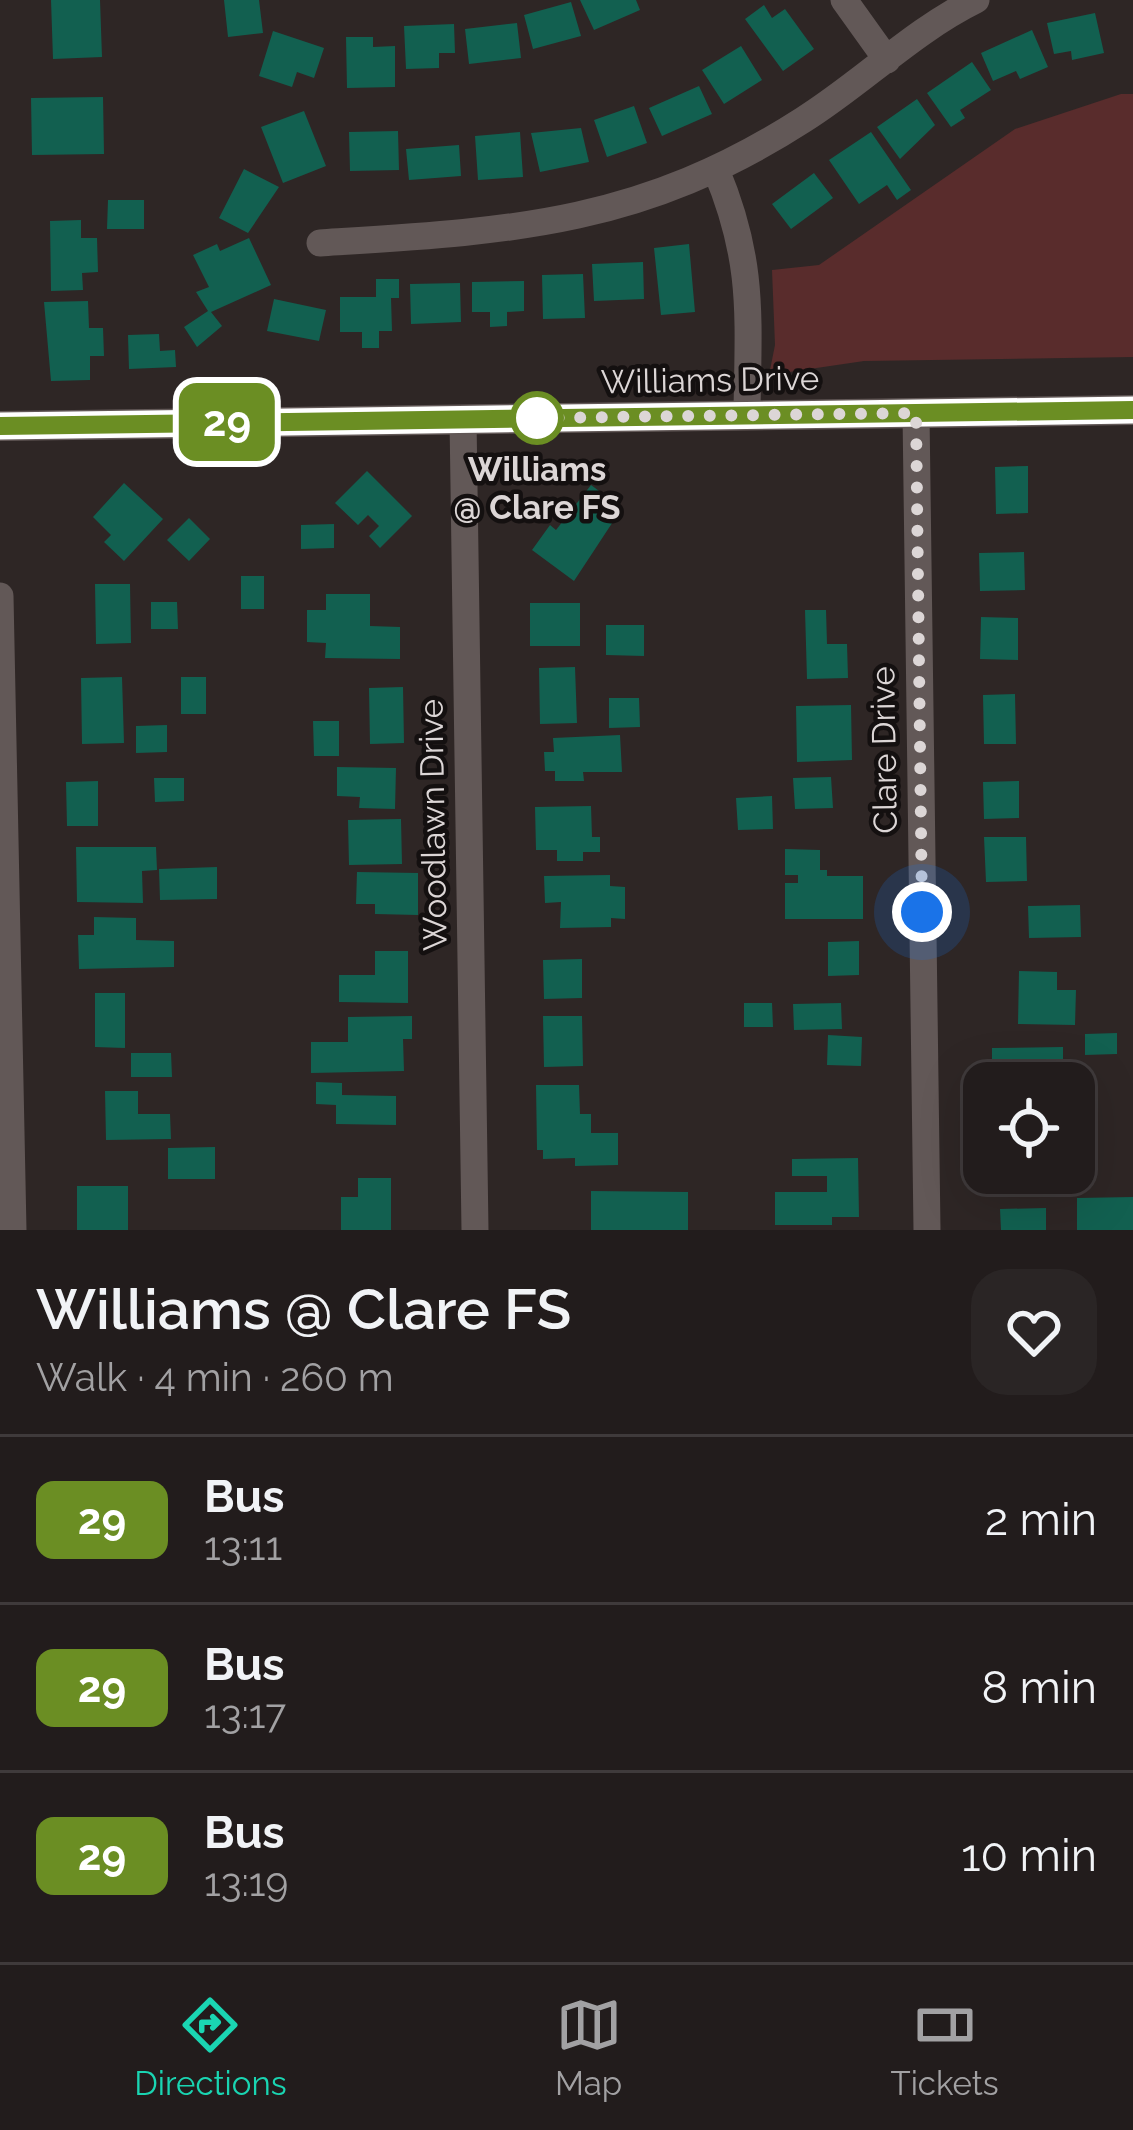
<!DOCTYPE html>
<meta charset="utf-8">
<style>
:root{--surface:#221c1c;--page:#2a2525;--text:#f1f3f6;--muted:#a2a1a3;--line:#3f3a3b;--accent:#1ad5b2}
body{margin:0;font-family:Raleway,sans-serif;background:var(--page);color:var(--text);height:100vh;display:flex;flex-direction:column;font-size:45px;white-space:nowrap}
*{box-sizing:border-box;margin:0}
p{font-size:39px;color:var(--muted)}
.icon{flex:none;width:66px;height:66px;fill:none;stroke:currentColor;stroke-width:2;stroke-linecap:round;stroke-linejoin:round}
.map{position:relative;height:1230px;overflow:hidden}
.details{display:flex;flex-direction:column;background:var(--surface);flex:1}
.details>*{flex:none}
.badge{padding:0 24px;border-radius:18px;font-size:42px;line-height:78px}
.controls{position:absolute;left:963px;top:1062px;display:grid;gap:24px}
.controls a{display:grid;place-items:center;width:132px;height:132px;border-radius:24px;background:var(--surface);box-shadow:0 12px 48px #0002,0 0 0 3px var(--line);font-size:60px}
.you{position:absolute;width:60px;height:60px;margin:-30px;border:9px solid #fff;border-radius:50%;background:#1a73e8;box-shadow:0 0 0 18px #1a73e833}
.map>.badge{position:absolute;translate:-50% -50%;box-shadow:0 0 0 6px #fff}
.round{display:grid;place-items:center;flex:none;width:126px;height:126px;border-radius:36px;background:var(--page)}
.overview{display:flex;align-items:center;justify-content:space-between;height:204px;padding:0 36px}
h1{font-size:57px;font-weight:600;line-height:90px}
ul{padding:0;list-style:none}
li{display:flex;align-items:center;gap:36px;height:168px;padding:0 36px;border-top:3px solid var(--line)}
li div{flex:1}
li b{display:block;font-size:45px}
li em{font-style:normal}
li .badge{min-width:132px;font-weight:700;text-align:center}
.tabs{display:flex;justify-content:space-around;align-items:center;height:168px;border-top:3px solid var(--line);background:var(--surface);font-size:33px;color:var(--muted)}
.tabs a{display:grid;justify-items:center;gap:6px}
.tabs .on{color:var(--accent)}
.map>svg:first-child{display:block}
.green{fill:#592c2c}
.building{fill:#126050}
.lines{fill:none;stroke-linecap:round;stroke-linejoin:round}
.minor{stroke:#625857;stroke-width:27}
.tertiary{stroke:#625857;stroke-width:30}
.line-casing{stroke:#fff;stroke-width:27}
.line{stroke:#6b8e23;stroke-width:18}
.walk{stroke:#dcd6d6;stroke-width:12;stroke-dasharray:0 21.6}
.stop-dot{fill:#fff;stroke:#6b8e23;stroke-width:6}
.labels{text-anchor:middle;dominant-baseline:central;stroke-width:9;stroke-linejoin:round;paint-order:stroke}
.street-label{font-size:33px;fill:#dcd6d6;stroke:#141010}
.stop-label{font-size:33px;font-weight:bold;fill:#dcd6d6;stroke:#141010}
</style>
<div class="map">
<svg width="1133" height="1230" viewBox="0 0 1133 1230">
<rect width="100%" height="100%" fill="#2e2625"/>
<path class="green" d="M1121,94h12v263l-269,4 -95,14 6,-30 -3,-75 47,-5 196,-136z"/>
<path class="building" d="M51,0h49l2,57 -49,2z
M224,0h35l4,33 -35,4z
M580,0h56l4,10 -46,20z
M571,2l10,34 -48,13 -9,-34z
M764,5l8,13 13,-9 29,40 -31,22 -38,-52z
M1095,13l9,40 -32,7 -1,-9 -17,3 -7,-31z
M517,23l4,35 -52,6 -4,-35z
M454,24l1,29h-16v15l-33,1 -2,-43z
M1032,30l16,37 -28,12 -4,-8 -23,10 -12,-28z
M273,31l51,17 -10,30 -17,-6 -5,15 -33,-11z
M346,37h27v10l22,-1v41l-48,1z
M741,46l21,34 -38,24 -22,-34z
M972,62l19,28 -31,20 5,8 -14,9 -24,-34z
M699,86l13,28 -50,22 -13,-28z
M103,97l1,57 -72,1 -1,-57z
M917,99l18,26 -35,34 -23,-32z
M634,106l13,37 -40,14 -13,-37z
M304,111l22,55 -43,17 -22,-56z
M581,128l8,34 -49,10 -9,-39z
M398,131l1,39 -49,1 -1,-39z
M520,132l3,45 -45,3 -3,-44z
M871,132l40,58 -14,10 -10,-15 -28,19 -30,-44z
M459,145l2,31 -52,4 -3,-31z
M244,169l35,18 -31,46 -29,-15z
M814,173l19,25 -42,31 -19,-25z
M108,200h36v29h-37z
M81,220v18h16l1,34 -16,1 1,17 -32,1 -1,-70z
M249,238l22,47 -60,27 11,14 -25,21 -13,-20 24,-16 -12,-19 13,-5 -16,-32 24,-11 3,7z
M689,244l6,68 -34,3 -7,-67z
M643,262l1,37 -50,2 -2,-37z
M583,274l2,44 -42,1 -1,-44z
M376,279h23v19h-8l1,33h-13v17h-17v-16h-22v-35h36z
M524,281v30l-17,1v14l-17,1v-15h-18v-30z
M460,283l1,39 -50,2 -1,-40z
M274,299l52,11 -7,31 -52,-10z
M88,301l1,27h14l1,28h-14v24l-39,1 -7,-79z
M159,334l1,17 15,-1 1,17 -47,2 -1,-34z
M1028,466v47l-32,1 -1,-47z
M367,471l45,45 -32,32 -11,-12 10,-10 -11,-11 -10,10 -23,-22z
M124,483l39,36 -39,42 -20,-19 7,-7 -18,-18z
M591,485l31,23 -48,73 -42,-31 18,-25 6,5z
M189,518l21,21 -21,22 -22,-21z
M334,524v24l-33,1v-24z
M1024,552l1,38 -45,1 -1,-38z
M241,576h23v33h-23z
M95,584h35l1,59 -35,1z
M326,594h44v32l30,1v32l-75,-1 1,-15 -19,-1v-32h19z
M151,602h26l1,27h-27z
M530,603h50v43h-50z
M805,610h21l1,34h20l1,34 -41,1z
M981,617l37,1v42l-38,-1z
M606,625h38v31l-38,-1z
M575,667l2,56 -37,1 -1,-56z
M122,677l2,66 -42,1 -1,-66z
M181,677h25v37h-25z
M403,687l1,56 -34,1 -1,-56z
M1015,694l1,50h-32l-1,-49z
M609,698h30l1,29 -31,1z
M851,705l1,55 -55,2 -1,-56z
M313,721h26v35h-25z
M167,725v27l-31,1v-27z
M620,735l2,37h-39l1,9h-29v-10h-10l-1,-19h10l-1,-14z
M337,767l59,1 -1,41 -36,-1 1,-11 -23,-1z
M831,777l2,31 -38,1 -2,-31z
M154,778h30v23l-29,1z
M98,781v45h-31l-1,-44z
M1019,781v37l-35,1 -1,-37z
M772,796l1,33 -35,1 -2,-32z
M591,806l1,31h8v15h-17v9h-26v-11h-21l-1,-43z
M401,819l1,45 -53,1 -1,-45z
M984,837h42l1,44 -41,1z
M76,847h80l1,23 -15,1 1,32 -66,-1z
M785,849l35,1v20h7v6h36v43h-78v-36h13v-8h-13z
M217,867v32l-57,1 -1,-31z
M357,872l61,1v42l-43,-1v-10h-19z
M610,875v11l15,1v32l-14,-1v9l-51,1 1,-26 -16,1 -1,-27z
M1080,905l1,32 -52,1 -1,-32z
M94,917l42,1v22l38,1v26l-95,2 -1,-34h16z
M859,941v34l-31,1v-34z
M375,951h33v52l-69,-1v-27h36z
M582,959v39l-38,1 -1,-39z
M1019,971l38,1v18h19l-1,35 -57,-1z
M95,993h30v55l-30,-1z
M744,1003h28l1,24h-29z
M841,1003l1,26 -48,1 -1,-26z
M412,1016v23h-9l1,32 -93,2v-31h37v-25z
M543,1016h39l1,50 -39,1z
M1117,1033v21l-32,1v-21z
M828,1035l34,2 -1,29 -34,-1z
M1063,1047v27l-49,1v8h-22v-35z
M131,1053h40l1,24h-41z
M316,1082l26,1v12l54,1v29l-60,-1v-19l-20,-1z
M536,1085h43l1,29h11v19h27v32l-43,1v-8l-32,1v-9h-6z
M105,1091h33v23h32l1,25 -65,1z
M215,1147v32h-47v-31z
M858,1158l1,59h-27v8h-57v-33h52v-16h-35v-17z
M358,1178h33v52h-50v-33h17z
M77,1186h51v44h-51z
M591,1191l97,1v38h-97z
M1133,1197v33h-56v-32z
M1046,1208v22h-45l-1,-21z"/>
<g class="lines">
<path class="minor" d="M844,0l43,60
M716,170c39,93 32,148 31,245
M320,243c188,-12 318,-17 483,-123 59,-37 110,-89 173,-120
M916,413l11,817
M463,419l12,811
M0,596l13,634"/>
<path class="tertiary" d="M0,426l1133,-16"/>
</g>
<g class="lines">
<g class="line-casing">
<path id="line" d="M0,426l1133,-16"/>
</g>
<use href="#line" class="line"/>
<path class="walk" d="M537,418l379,-5 6,499"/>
</g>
<circle class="stop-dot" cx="537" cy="418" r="24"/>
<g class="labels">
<g class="street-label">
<text transform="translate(710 380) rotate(-1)">Williams Drive</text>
<text transform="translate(884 750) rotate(-91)">Clare Drive</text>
<text transform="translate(433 825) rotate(-91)">Woodlawn Drive</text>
</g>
<g class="stop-label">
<text x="537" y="469">Williams<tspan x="537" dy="38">@ Clare FS</tspan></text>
</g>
</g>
</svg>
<div class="controls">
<a><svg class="icon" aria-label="locate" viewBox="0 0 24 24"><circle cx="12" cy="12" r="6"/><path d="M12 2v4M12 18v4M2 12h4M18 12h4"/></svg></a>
</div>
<div class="you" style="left:922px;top:912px"></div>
<b class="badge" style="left:227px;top:422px;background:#6b8e23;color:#fff">29</b>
</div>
<section class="details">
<div class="overview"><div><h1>Williams @ Clare FS</h1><p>Walk · 4 min · 260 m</p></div><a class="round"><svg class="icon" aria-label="heart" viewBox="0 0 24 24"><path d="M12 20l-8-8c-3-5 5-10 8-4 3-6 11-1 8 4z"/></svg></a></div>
<ul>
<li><span class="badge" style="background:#6b8e23;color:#fff">29</span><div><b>Bus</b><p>13:11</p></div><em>2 min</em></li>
<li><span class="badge" style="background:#6b8e23;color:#fff">29</span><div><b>Bus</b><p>13:17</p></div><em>8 min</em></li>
<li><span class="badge" style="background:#6b8e23;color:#fff">29</span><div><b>Bus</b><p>13:19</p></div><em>10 min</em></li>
</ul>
</section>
<nav class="tabs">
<a class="on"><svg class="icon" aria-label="directions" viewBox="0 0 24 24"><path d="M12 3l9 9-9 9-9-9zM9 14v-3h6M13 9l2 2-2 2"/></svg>Directions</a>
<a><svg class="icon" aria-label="map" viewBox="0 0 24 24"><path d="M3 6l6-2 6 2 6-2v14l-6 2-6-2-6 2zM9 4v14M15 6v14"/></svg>Map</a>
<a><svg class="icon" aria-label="tickets" viewBox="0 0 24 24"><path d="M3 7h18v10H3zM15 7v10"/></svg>Tickets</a>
</nav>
